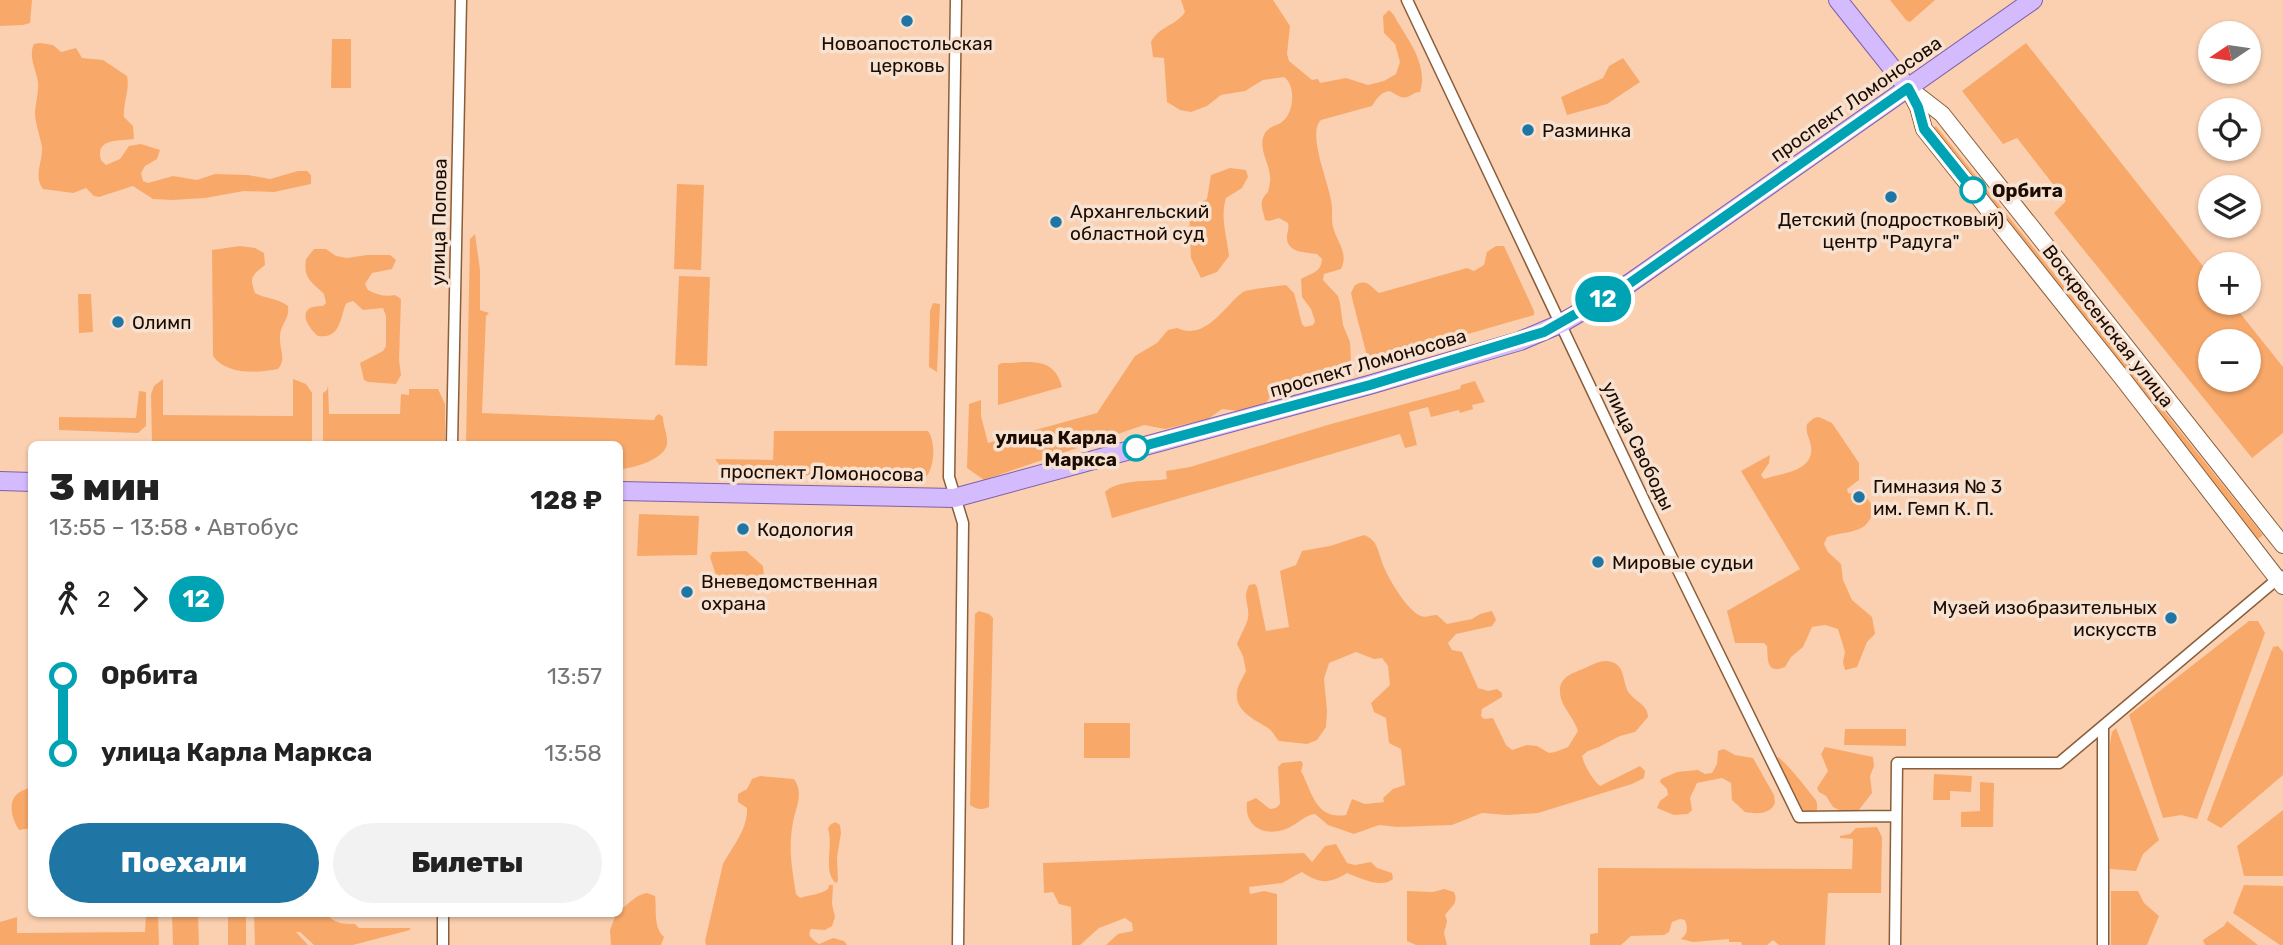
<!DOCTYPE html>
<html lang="ru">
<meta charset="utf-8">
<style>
:root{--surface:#fff;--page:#f2f2f2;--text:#222;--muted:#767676;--accent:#1f76a5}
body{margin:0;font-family:Rubik,sans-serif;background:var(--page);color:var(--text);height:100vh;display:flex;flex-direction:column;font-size:26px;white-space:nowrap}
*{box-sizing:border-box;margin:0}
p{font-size:23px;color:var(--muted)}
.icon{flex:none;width:38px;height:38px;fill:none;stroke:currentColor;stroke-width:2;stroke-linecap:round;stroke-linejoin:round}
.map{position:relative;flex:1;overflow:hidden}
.sheet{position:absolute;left:28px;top:441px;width:595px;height:476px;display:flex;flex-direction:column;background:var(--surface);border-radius:10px;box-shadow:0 2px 5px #0004}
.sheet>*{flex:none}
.badge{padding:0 14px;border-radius:23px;font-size:24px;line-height:46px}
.needle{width:46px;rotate:257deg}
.controls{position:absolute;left:2198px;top:21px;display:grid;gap:14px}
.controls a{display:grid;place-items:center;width:63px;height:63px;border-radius:50%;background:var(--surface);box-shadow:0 2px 5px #0004;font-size:35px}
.map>.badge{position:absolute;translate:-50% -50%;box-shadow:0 0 0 4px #fff}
.legs{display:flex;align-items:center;gap:10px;height:77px;padding:0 21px;font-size:23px}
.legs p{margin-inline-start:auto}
.overview{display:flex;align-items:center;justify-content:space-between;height:119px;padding:0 21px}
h1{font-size:38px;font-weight:800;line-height:52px}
.action{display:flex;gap:14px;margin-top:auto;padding:14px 21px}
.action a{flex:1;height:80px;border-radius:42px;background:var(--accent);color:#fff;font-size:28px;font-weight:800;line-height:80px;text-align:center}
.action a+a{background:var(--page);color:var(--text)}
ul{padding:0 21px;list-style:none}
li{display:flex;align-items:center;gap:24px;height:77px;font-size:26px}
li i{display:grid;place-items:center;width:10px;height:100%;margin:0 9px;background:currentColor}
li i::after{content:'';width:18px;height:18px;margin:-9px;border:5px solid;border-radius:50%;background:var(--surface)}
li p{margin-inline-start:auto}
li:first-child i{background:linear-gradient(#0000 50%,currentColor 0)}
li:last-child i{background:linear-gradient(currentColor 50%,#0000 0)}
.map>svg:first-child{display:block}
.green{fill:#f8a96a;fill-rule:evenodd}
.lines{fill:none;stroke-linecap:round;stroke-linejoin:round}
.minor-casing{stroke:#8b5e3a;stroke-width:13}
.secondary-casing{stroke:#8b5e3a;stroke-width:18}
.primary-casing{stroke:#7f60a5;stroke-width:20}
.minor{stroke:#fff;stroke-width:10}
.secondary{stroke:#fff;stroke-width:16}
.primary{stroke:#d3bbfe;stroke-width:18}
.line-1-casing{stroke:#fff;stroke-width:16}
.line-1{stroke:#00a3b4;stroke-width:10}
.poi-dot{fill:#1f76a5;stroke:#f7e2d2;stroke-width:2.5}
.stop-1-dot{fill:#fff;stroke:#00a3b4;stroke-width:3.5}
.labels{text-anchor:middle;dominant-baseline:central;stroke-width:7;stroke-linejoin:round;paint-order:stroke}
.poi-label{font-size:19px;fill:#1c0b01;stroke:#f7e2d2;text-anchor:start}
.street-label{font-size:19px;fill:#1c0b01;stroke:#f7e2d2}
.stop-label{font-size:19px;font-weight:bold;fill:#1c0b01;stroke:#f7e2d2;text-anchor:start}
</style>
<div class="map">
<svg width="2283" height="945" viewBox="0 0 2283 945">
<rect width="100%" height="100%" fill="#fad0b1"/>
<path class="green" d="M0,0h32l-2,23 -7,2 -23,1z
M1181,0h92l17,26 -3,28 2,7 23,19 6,-1 2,4 26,-5 22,7 16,-4 12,-7 4,-12 -5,-18 -11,-11 -1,-17 6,-6c6,5 6,8 10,14 12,20 29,43 21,68 -6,0 -7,3 -13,5 -7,2 -12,-4 -18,-6 -9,2 -12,7 -17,15l-51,14c-14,13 7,61 10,80 2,9 0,18 2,27 4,16 16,25 8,42l-17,5 -1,6 15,16 2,7 3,22 7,17 1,18c-16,20 -49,11 -66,33l-13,1 -8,12 -25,5 -17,-2 -14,10 -43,10 -21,-4 -160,55 -17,-12 2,-64 12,-4v16l7,27 109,-30 38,-57 22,-13 11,-13 9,-2c29,13 46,-21 66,-36 4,-3 37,-6 43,-7l8,8 8,31 3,3 8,-2 2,-4 -4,-12 -9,-12 -1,-18c10,-6 20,-6 21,-20l-5,-5c-12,-2 -32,-1 -30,-19 1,-4 2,-8 1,-12l-9,-5 -10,3 -4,-1c-3,-14 -7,-18 3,-28 1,-5 3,-11 2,-16 -1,-14 -13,-29 -5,-43 4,-7 13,-7 18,-12 11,-9 13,-36 1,-44l-21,3 -18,11 -24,4 -14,11 -16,6 -11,-2 -13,-8 -3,-44 -11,-1 -2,-15c8,-16 25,-16 34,-30z
M1890,0h45l-25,22 -4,-2z
M332,39h19v49h-20z
M40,43l13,2 8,7 15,-4 6,10 21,2 24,16c3,14 -4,26 -3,41l9,9 1,13c-12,2 -35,-1 -34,16 1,7 1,5 6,10l14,-6 9,-13 12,-2 19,6 -3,9 -12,7 -4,7 2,8 5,2 25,-7 24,4 18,-6 33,1 22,4 28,-8h9l4,4v9l-37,8 -30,-1 -39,7 -33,2 -19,-1 -20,-13 -34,11 -5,-1 -8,-8 -13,5 -30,-4c-10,-13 0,-28 -1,-42 -2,-11 -6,-21 -7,-32 0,-11 4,-23 3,-33 -2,-13 -10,-26 -4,-38z
M2026,43l184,232v28h22l51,64v66l-31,25 -198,-245 12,-12 -49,-63 -14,6 -41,-53zM2249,341v39h-39v-39z
M1623,58l17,24 -33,22 -40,11 -6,-18 42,-19 6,-12z
M1936,126l327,409 -5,4 -326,-410z
M1230,168l16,2 2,7 -6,11 -16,10c-6,20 1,38 3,58l-12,16 -16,6 -10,-20 -2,-47 18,-12 4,-24z
M677,184l27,1 -3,85 -27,-1z
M475,234l5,36v40l9,3 -3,3 -4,97 172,7 2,-4 3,-2 4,3c0,10 5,17 4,27 -2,15 -35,25 -47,25v-25h-154l4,-205z
M240,246l15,2 9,5 1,12c-13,11 -16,11 -10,28 11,6 23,5 33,13 2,14 -8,18 -8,31 -1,12 7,22 -2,32 -20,4 -52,6 -65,-13l-1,-106z
M1496,246h8l30,65v4l-163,47 -4,-6 -15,-58 -1,-5 4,-8c12,-7 16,2 24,8l88,-25 7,3 10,-6 3,-13z
M314,249h12l10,7 11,2 20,-3h23l6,5 -4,9 -20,4 -7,11 3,6c9,5 18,7 27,5l6,4 -2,61 2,15 -5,9 -28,-2 -4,-2 -4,-17 23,-12 3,-5v-30l-3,-8 -20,2 -10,-9 -6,2 -2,3c-5,15 -6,33 -27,30 -14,-12 -21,-31 5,-30l3,-3 -2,-9c-12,-12 -21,-15 -18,-35z
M679,276l31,1 -3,89 -32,-1z
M78,294h13l2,38 -14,1z
M933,303l7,1 -3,68 -8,-5 1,-56z
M1002,363c26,0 52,-8 60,24l-64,18v-40z
M163,379v36l130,1v-37l13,5 6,9v51h-160l-1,-50 3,-8z
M1475,381l10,21 -13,3 1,4 -13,4 -1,-3 -28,7 -3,-10 -19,5 8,33 -12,3 -5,-14 -288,84 -7,-26c13,-13 44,-10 62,-13l-1,-8 24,-4 141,-43 129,-35 1,-4z
M328,385l1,29h71l1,-20 8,1v-6h29l7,15v40h-122v-51l4,-3z
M139,391l7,1v34l-8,7 -79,-3v-13l77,1z
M1819,417l13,6 27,40v17l-12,9 1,4 17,3 8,10c-1,29 -26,24 -46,31l-3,7 4,8 13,12 2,16 9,20 20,17 3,17 -8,8 -10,25 -12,3 -2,-8 2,-10 -7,-23 -13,-4 -13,2 -9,20 -12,10 -6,10c-19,8 -17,-8 -18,-21l-3,-3h-29l-8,-32 73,-42 -59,-98 29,-16 -1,8 -8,12 3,4c17,-6 50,-7 47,-32 -1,-9 -6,-14 -4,-23l7,-6z
M774,431h154c8,11 7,37 -3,47l-192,-4 -12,-7 -6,-8 58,1z
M639,514l60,2 -2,39 -60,1z
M1364,535c13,5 14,15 18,27 4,13 25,49 39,54 5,2 10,-1 16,-1l10,9 25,-5 8,-5 12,-3 4,9 -4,6 -36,8 -8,9 4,7 10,2 16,36 10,3 9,-2 5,4v4l-20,12 -1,7 3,3 9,-1 13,27 6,5 15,-5 10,1 12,7 6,-1 13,-5 10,-16c-4,-14 -18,-25 -18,-39 -1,-16 14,-19 25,-24 9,-4 20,-11 31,-4 9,6 7,20 13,29 7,9 19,12 19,24l-13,15 -15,4 -21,11 -11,4 -6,5c3,11 10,23 18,30l40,-20 5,5 -1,7 -12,6 -94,29 -31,2 -25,-2 -30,12 -55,2 -18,-2 -25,9 -26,-9 -13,-11c-11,1 -18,11 -29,15 -22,8 -42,-2 -39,-27l9,-4 14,11 6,-1 4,-4 -2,-37 4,-4 19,-2 2,3 -2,7c11,20 14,49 45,44l6,-16 13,5 19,-2 -1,-4 10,-9 12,-4 -4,-36 -12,-6 -3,-25 -12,-6 -3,-9 19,-18 -2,-19 -6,-8 -8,1 -18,-7 -27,11 -5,16 3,32 -1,16 -2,3 -7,10 -10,4 -28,-3c-4,-4 -6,-10 -11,-13 -13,-8 -34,-17 -31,-36 1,-8 6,-14 9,-21l-3,-15 -6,-12c3,-8 10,-20 11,-26 2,-13 -6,-19 1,-33l6,-1 2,3 9,44 23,-4 -9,-56 16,-6 6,-14 28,-5z
M712,552l34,-1 17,15 1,14 -11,8 -15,-9 -12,6 -7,-1 -9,-27z
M979,611l10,3 4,4 -4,189c-7,3 -12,3 -19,-2l5,-191z
M2249,621h9l7,12 -68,186 -16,-4 -18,3 -34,-103z
M2278,646l5,6v123l-62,53 -14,-8 66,-173z
M1084,723h46v35h-46z
M2116,728l43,112 -16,14 -7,17 -26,-2v-125l2,-12z
M1845,729h61v17l-62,-1z
M1825,747l48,10 1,9 -4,10 2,17 -14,18 -15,1 -10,-5 -7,-11 -7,-4 -2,-4 11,-17 -7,-17z
M1724,749l11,6 18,3 21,37 1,8c-5,12 -19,11 -30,9l-13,-12 -1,-17 -9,-5 -25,5 -7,15 2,12 -4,4 -14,1 -17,-7 3,-7 8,-6 -1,-6 -7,-7 1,-3 16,-7 21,-2 7,4 7,-1 5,-9 1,-13z
M1778,757c11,8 28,31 37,42 3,4 2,6 2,11l-5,2 -12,-2 -24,-50z
M1934,774l38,2 -1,16 -21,-1v9h-17z
M760,776l34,3c10,14 2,28 -1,43 -5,28 -1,45 3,72l4,4c10,-4 18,-2 28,-9l1,-4h4l-1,19 3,13 -3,9 -7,4 -14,-1c-5,7 3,11 8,15l14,-6 11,3 3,4h-141l-1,-4 18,-77c9,-17 25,-35 24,-56l-9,-6v-8l9,-5 5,-10z
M1980,782l14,1 -1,44h-32v-15l19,-1z
M31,788v40l-12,2c-11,-18 -12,-38 12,-42z
M2283,810v66h-39l-7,-30z
M835,822l5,3 1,8 -4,24 1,24 -2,2c-14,-11 -2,-37 -8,-54l2,-4z
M1877,827l5,10 -1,56h-53l-3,52h-46l-6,-5 -6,5h-25l-1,-3h-12v-3l-36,3 -12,-3c7,-5 7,-11 4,-19l-5,-1 -8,3 -3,10 -5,3 -33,1 -10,9h-31v-11l8,-1v-65l254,1 1,-30 -13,-1v-2l10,-2 6,-6z
M1336,844l11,19 8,2 16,-3 6,6 15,5 1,6c-12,10 -33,-1 -46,-6 -17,11 -28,11 -45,-1l-20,11 -33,4 1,7 14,-3 13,3v51h-171l12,-11 15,-3 -1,-8 -7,-5 -26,10 -19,17h-8l-1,-38 -12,-3 -6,-12 -9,1 -1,-30 261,-10 8,9 13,-16z
M2244,885l39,1v59h-3l-47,-32z
M1444,889l10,3c5,12 -3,14 -9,23l2,6 -3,12 3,12h-31l-9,-4v-50l26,1z
M2111,891h27l6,12 15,13 -12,29h-36z
M647,893l8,3c2,14 -2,31 9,41l-3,8h-50l-1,-15 6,-16h4v-4c10,-7 15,-15 27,-17z
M146,914h12l1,31h-159v-23l17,-5v16l128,-1z
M172,914h26l1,31h-26z
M228,914h18v31h-18z
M254,914h73c7,10 17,10 28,10l4,4h51v2l-57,15h-39l-14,-13h-4l12,13h-53z
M2227,921l31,24h-53l-2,-5 21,-14z"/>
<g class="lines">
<g class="minor-casing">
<path id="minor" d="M956,0l-7,477 14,46 -5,422
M1407,0l244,515 148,302 97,-1
M452,444l9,-444
M443,945v-31
M1895,945l2,-182h162l222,-187
M2103,945v-219"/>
</g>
<g class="secondary-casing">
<path id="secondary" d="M1908,88l10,19 6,22 199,250 160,207
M1911,90l31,24 341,431"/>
</g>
<g class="primary-casing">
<path id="primary" d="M1838,0l70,88
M0,481l32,1
M620,491l334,7 415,-113 151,-44 40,-17 70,-41 403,-283"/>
</g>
<use href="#minor" class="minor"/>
<use href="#secondary" class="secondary"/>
<use href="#primary" class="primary"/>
</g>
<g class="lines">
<g class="line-1-casing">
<path id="line-1" d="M1136,448l234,-63 174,-53 86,-49 278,-195 10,19 6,22 49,61"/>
</g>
<use href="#line-1" class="line-1"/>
</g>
<g class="poi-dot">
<circle cx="907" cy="21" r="7"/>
<circle cx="1528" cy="130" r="7"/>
<circle cx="1891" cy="197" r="7"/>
<circle cx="1056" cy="222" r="7"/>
<circle cx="118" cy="322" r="7"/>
<circle cx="1859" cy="497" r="7"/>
<circle cx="743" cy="529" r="7"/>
<circle cx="1598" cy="562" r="7"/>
<circle cx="687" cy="592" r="7"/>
<circle cx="2171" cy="618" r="7"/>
</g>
<g class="stop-1-dot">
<circle cx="1973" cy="190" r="12"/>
<circle cx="1136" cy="448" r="12"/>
</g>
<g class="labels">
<g class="poi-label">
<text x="907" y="43" text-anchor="middle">Новоапостольская<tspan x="907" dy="22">церковь</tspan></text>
<text x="1542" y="130">Разминка</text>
<text x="1070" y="211">Архангельский<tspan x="1070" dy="22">областной суд</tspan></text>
<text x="1891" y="219" text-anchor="middle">Детский (подростковый)<tspan x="1891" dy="22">центр "Радуга"</tspan></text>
<text x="132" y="322">Олимп</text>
<text x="1873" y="486">Гимназия № 3<tspan x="1873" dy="22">им. Гемп К. П.</tspan></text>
<text x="757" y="529">Кодология</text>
<text x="1612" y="562">Мировые судьи</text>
<text x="701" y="581">Вневедомственная<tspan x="701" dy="22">охрана</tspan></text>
<text x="2157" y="607" text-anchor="end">Музей изобразительных<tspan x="2157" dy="22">искусств</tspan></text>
</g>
<g class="street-label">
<text transform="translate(1856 99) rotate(-35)">проспект Ломоносова</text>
<text transform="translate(439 222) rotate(-89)">улица Попова</text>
<text transform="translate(2108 326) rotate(52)">Воскресенская улица</text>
<text transform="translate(1368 363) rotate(-16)">проспект Ломоносова</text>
<text transform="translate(1638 446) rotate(64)">улица Свободы</text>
<text transform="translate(822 473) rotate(1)">проспект Ломоносова</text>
</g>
<g class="stop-label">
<text x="1992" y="190">Орбита</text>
<text x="1117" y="437" text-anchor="end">улица Карла<tspan x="1117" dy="22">Маркса</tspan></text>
</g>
</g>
</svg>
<div class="controls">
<a><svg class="needle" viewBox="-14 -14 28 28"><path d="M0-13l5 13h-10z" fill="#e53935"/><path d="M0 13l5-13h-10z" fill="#767676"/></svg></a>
<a><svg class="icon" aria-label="locate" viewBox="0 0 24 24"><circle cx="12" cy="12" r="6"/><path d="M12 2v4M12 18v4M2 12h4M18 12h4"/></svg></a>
<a><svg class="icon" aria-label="layers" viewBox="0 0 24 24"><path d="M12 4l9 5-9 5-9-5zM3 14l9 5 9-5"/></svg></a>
<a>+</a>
<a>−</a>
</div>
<b class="badge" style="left:1603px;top:299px;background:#00a3b4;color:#fff">12</b>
<section class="sheet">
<div class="overview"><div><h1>3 мин</h1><p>13:55 – 13:58 · Автобус</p></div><b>128 ₽</b></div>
<div class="legs"><svg class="icon" aria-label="walk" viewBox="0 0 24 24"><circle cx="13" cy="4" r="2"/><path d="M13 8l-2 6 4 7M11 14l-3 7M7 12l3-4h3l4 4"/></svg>2<svg class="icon" aria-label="forward" viewBox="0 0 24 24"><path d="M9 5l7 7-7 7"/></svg><b class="badge" style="background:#00a3b4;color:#fff">12</b></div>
<ul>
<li><i style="color:#00a3b4"></i><b>Орбита</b><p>13:57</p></li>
<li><i style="color:#00a3b4"></i><b>улица Карла Маркса</b><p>13:58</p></li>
</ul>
<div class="action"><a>Поехали</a><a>Билеты</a></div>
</section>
</div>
